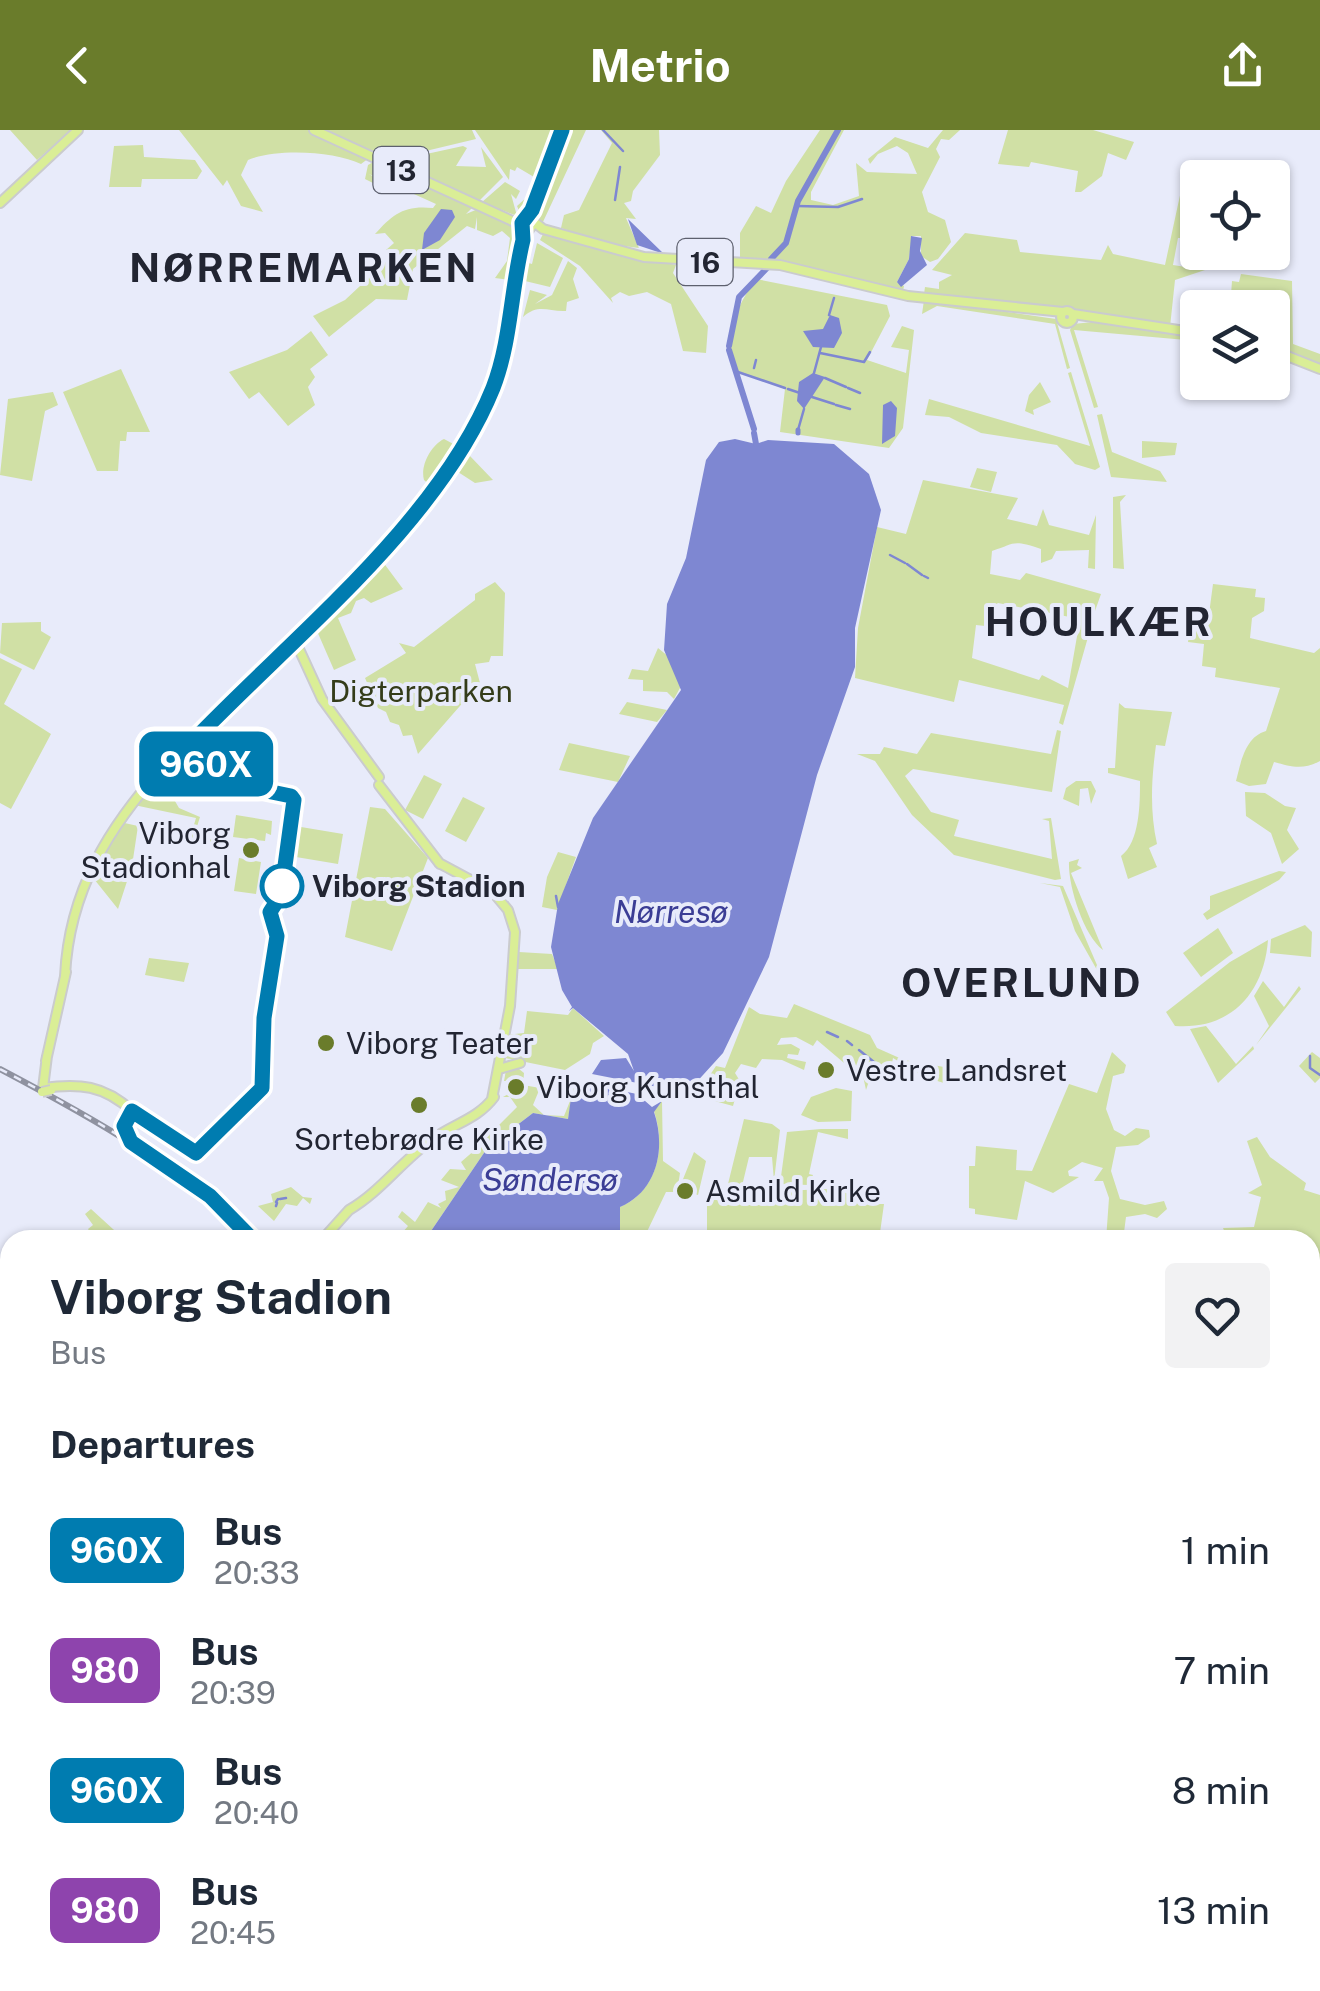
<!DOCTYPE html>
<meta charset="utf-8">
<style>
:root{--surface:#fff;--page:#f2f2f3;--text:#1f2937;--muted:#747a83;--accent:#6a7c2b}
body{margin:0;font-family:"Public Sans",sans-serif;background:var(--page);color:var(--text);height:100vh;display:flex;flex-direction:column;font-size:38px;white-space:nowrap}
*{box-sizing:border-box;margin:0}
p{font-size:32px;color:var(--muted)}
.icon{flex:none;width:55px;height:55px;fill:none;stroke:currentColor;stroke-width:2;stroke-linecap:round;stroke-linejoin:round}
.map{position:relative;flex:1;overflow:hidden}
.details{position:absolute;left:0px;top:1100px;width:1320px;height:762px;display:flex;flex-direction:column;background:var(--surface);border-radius:30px 30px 0 0;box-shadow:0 2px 8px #0004}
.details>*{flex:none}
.badge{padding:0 20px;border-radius:15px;font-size:35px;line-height:65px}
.tools{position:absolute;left:1180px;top:30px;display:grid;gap:20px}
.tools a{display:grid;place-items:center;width:110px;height:110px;border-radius:10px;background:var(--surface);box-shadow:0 2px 8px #0004;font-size:50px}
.map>.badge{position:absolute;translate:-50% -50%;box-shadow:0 0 0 5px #fff}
h2{padding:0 50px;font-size:38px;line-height:90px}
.round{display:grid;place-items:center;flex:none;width:105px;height:105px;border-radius:10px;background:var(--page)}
.head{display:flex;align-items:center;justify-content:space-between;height:170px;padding:0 50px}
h1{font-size:48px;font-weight:700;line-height:75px}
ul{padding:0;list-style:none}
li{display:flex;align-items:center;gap:30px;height:120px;padding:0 50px}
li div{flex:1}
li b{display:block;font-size:38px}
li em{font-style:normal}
li .badge{min-width:110px;font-weight:700;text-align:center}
header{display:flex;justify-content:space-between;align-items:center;height:130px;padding:0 50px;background:var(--accent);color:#fff;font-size:45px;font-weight:700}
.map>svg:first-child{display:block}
.green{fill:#d0e0a5;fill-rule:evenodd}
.water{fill:#7e87d2}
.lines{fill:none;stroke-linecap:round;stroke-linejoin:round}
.stream{stroke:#7e87d2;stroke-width:2.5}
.canal{stroke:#7e87d2;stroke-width:5}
.river{stroke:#7e87d2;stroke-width:6}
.major-casing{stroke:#cacbce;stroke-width:12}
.major{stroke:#daee96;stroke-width:8}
.rail-casing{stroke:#8f92a0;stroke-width:6}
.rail{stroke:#e8ebfa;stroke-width:2.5;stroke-dasharray:8;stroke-linecap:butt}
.major-bridge-casing{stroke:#cacbce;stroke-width:12;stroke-linecap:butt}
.major-bridge{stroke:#daee96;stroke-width:8}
.line-casing{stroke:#fff;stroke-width:22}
.line{stroke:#007cb0;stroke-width:15}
.poi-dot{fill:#6a7c2b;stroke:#e8ebfa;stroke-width:4}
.stop-dot{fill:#fff;stroke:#007cb0;stroke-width:5}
.labels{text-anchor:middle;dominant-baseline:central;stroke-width:8;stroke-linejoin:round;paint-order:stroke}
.shield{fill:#e8ebfa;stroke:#5d606e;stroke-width:2.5}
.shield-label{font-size:28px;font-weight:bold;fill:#222532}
.park-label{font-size:30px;fill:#343c19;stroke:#e8ebfa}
.poi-label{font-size:30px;fill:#222532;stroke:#e8ebfa;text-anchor:start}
.stop-label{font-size:30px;font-weight:bold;fill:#222532;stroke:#e8ebfa;text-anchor:start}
.water-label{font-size:32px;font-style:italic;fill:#3b3d95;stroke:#e8ebfa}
.district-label{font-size:40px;font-weight:bold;letter-spacing:2.5px;fill:#222532;stroke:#e8ebfa}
</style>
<header><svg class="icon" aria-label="back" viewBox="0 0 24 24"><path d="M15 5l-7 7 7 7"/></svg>Metrio<svg class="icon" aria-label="share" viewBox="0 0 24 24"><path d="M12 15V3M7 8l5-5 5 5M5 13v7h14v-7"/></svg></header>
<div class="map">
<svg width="1320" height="1861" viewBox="0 0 1320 1861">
<rect width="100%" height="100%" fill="#e8ebfa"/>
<path class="green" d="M10,0h62l-35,30z
M179,0h129l61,28 -8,6c-26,-13 -85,-16 -113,-4l-7,15 22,37 -22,-6 -14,-26 -4,6z
M322,0h150l4,9 -88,21z
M475,0h83l-37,85 -4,-9 10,-9 7,-20 -17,-10 -2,4 -5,-2 -1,11z
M567,0h19l-44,94 -6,-9z
M601,0h58l1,25 -27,36 -2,10 -7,2 12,16 -10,-1 13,30 -31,-4 -47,-16 3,-13 15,-5 33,-67z
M820,0h24l-33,62v8l22,5 26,-9 -3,-33 11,9 50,2 -9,-21 -11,-7 -19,8 -8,10 -2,-5 27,-22 33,11 15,-18h17l-11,10 -8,-1 -5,10 4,8 -18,35 6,20 17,8 6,22 -13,17 -8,3 -9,-6v-20h-9l-3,23 -12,23 7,4 -1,5 -107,-26 -56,-6v-26l16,-27 15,7 15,-32z
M1008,0h85l41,12 -8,18 -18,-7 -6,23 -21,16h-6l3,-21 -47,-9 -2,5 -31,-3z
M143,15l1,12 51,3 7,11 -5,8h-55l-1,8h-32l5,-41z
M463,16l4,2 -11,18 30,1 -5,-20 22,30 -26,26 -78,-37 9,-8z
M375,31l26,13 -7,20 -18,-8 4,-7 -11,-5 8,5 -2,5 -10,-5 3,-14z
M412,49l61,28 -7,7 12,-5 38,14 4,10 -10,47 -15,-2 12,-17 3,-23 -8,-7 -9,5 -16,-6v-13l-2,12 -8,-3 -54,43 -6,31 -31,-1 -47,38 -16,-21 32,-16 44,-41 -3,-9 8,-7 -9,-10 -10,1c18,-20 29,-29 58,-26l3,-4 -31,-14z
M505,52l15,9 -4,8 -5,-5 6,22 -35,-14z
M1182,56l15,5v47h-19l-5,27 32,5 -30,10 -5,47 -103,-18 -8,3 -135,-18 1,-7 14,2v-7l13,-7 -20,-5 33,-37 52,7 3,12 81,8 7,-15 5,9 52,11z
M543,104l133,31 -3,8 35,53 -2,27 -23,-2 -12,-47 -24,-12 -18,4 -9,-4 -9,6 2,5 -33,-37 -40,-26z
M537,113l26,15 -13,29 -25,-6 -9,47 -5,-2 11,-65 10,3z
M568,131l9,7 -4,11 6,19 -12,4 -1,9c-18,1 -27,-8 -43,6l7,-27 17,5 -12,9 17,-9z
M1241,144l51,7 1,63 27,10v13l-47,-18 -1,-41h-42l2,-27 7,1z
M756,149l131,26 3,11 -23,44 39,13 3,-23 -18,-3 11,-21 12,4 -11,98 -14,20 -109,-16 5,-43 -50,-19c-13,-31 2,-65 21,-91z
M924,170l132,19 14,49 -3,1 -12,-45 -118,-18 -15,8z
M1093,192l104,13v6l-123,-11 24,77 -4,1 -24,-78 3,-6z
M311,201l17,24 -18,14 5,8 -7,10 7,18 -27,21 -29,-34 -10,7 -20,-27 58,-22z
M121,239l29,63h-23l-1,9h-6l-2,30h-21l-34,-79z
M1071,242l29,95 -5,3 -20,-6 -18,-19 -76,-12 -32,-16 -24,-2 4,-16 161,47 -22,-73z
M1040,252l11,20 -18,8 1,5 -9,-4 4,-16z
M53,262l5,13 -13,6 -13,70 -32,-6 8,-76z
M1102,284l10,38 48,19 7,11 -56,-5 -14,-62z
M444,309l15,8 -28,39 -7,-6c-4,-14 7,-35 20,-41z
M1142,311l35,2 -2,12 -33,3z
M469,325l24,25 -18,3 -17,-11z
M977,338l20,4 -6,20 -21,-5z
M923,350l95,18 -11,21 30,7 6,-17 6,16 40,10 7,-20 -1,54 -7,-1 1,-18 -33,1 -4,8 -11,4v-14c-30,-10 -26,-5 -49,2l-2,23 30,6 6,-7 75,21 -6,17 -11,-6 -2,10 12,1 -31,109 -4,-2 5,-18 -105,-25 -5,22 -99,-24 3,-50 19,-101 29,7zM998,473l82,16 -12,69 -26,-13 -3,5 -67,-22 4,-33 9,1 6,-18z
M1126,365l-6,7 4,67 -11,-1v-71z
M380,428l23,31 -32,14 -7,-5 -8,3 -5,12 -13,5 18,42 -22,10 -17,-39 6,-6 -5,-5z
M495,452l10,11 -2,63h-12l-2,6 -14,2 5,19 -62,71 -6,-19 -9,1 -4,-11 -9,-3 -4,-10 -8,-4 -13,-30 41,-25 -7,-10 15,4 61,-47v-6z
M1213,454l43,5 -1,8 10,1 -1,13 -12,7 -2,20 64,15 6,-5v113c-17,9 -28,6 -46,1l-8,22 -17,2 -13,-5c5,-19 9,-44 30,-50l14,-43 -65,-11 1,-9 -14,-2 2,-22 -16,-2 2,-14 17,1z
M41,492v9l10,6 -17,33 -34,-17 2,-30z
M658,518l11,9 12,29 -7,13 -7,-7 -24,-1v-11l-15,-1 4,-10 16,2z
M0,528l22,11 -18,35 47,30 -40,75 -11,-6z
M627,572l40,8 -10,12 -38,-8z
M1119,573l6,5 47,4 -7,34 -9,-1c-5,37 -6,67 1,99l-8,4 8,19 -29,12 -7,-23c19,-14 19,-53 19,-75l-32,-8v-5h7z
M1057,600l4,1 -9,61 -139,-23 -8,7 26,36 28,8 -5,16 98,23 -3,-38 -7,-2 9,-1 10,61 -6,1 -101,-25 -42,-40 -37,-54 -18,-7h23l4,-7 33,7 14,-21 120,21z
M569,613l61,13 -12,26 -59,-12z
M194,617l14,27 -3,3 -19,-16 -33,30 2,4 13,-6 11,19 21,9 -6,19 31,6 -1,5 -34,-9 6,-20 -62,-13z
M424,645l18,9 -19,35 -18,-9z
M1076,651h15l5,10 -5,13 -3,-16 -8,1 -1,17 -16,-7 3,-11z
M1245,662l20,1 20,13 11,2 -9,22 12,19 -17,15 -11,-31 -25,-17z
M463,667l22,11 -19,34 -21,-11z
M370,677l15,2 43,49 -36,93 -47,-14z
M236,685l36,6 -1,14 -5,-2 -1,8 -32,-4z
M120,692l18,4 -6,40 -14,43 -24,-30z
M301,697l42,7 -5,30 -42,-7z
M558,722l18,5 -19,53 -15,-3 5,-30z
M239,728l22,4 -5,32 -22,-3z
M1079,729l-2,6 5,3 -11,5 32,77c-20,-15 -35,-65 -34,-88z
M1279,741l7,1 -7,8 -72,40 -4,-6 7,-5v-13z
M1040,753l23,3 43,100 -31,-55 -15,-44z
M1305,795l7,7 -1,25 -41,-4 1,-14z
M1218,798l15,25 -32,24 -18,-24z
M1268,810c-4,53 -37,90 -93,86l-9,-14 64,-50z
M519,822l33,2 6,15h-41z
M149,828l40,5 -5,19 -39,-7z
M1263,851l21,26 15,-21 2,3 -45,56 13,-19 -15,-30z
M794,874l76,31 7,13 27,12 40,7v16l-20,-6 -31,-19 -3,17 -17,-6 -7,21 -4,-19 -12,-3 -33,-28 -4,6 -17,-9 -15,1 -4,7 14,-1 9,5 -2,6 -10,-1 -1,4 19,4 -2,8 -22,-10 -20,-1 -6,9 -15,-4 -6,9 5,8 -7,25 -37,-10 20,-30 9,2 24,-61 11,7 27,4z
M573,878l31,28 -11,7 -3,11 -25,16 -60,-12 1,-23 18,-2 3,-22 41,4z
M1206,896l30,38 17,-18 1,3 -36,34 -28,-54z
M1112,922l14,13 -2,8 -11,3 -7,33 8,21 11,6 11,-8 13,2 1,7 -12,8 -22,2 -5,24 9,28 25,6 19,-4 3,8 -10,9 -12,-4 -19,3 -3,23h-17l3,-42 -6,-17h-9l9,-13 -21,-6 -14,9 1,5 10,1 -26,16 -28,-12 -8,39 -42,-6v-5l-6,-1v-42h6l1,-20 41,4 -1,20 16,1 37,-87 28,9z
M1312,922l8,6v20l-5,5 -16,-17z
M519,939l5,4 -1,12 17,3 -7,17 11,10 20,1 10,-25 -6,-9 19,1 -15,13 -4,23 -35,-6 -45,34 -59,87 -11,6h-22l12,-14 -10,-9 4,-6 13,11 13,-20 13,6 -3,-4 8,-4 -1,-9 14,-4 -18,-7 9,-11 16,1 -5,-8 15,-13 -6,-8 7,3 1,-9 21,-10 18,-18 -7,-10h-7l14,-8v-8h-13l2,-11z
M836,958l16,3 -1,30 -33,1 -17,-7 10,-18z
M662,971l1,60 17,12 -3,19h-11l-23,48h-23v-33c38,-16 46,-60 34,-96z
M744,989l28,5 8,6 -6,51 -2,-24h-23l-7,29 -14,-2z
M821,999h27v10l-30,-7 -9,42 4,1 -4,10 -29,-1 7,-52z
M1257,1007l13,20 36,26 -2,7 16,5v76l-10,-1v-30h-82l-5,-12 31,-1 7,-30 -13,-4 14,-8 -15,-44z
M694,1022l12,9 -8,34 -19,-6z
M291,1057l12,10 9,1 -2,6 -7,-6 -6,8 -11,-2 -12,17 -16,-15 15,-4 -2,-8z
M876,1057l-1,17h9l-5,36h-172v-42l5,-4z
M91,1079l34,31 -33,-5 -4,-6 5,-4 -8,-11z
M1310,1148l10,1v71l-10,1z
M1310,1269h10v92l-10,1z
M1310,1435l10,35v151l-10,10z
M0,1438l10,5v69l-2,-4 -8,3z
M1320,1643v128l-10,-3v-112z
M0,1645l7,3c5,30 10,78 -5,105l4,20 -6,24v-115l9,-10z
M10,1802v49l-10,5v-30z
M1154,1852h62v1l-5,8h-62z
M196,1853h51l1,8h-41z
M471,1853h68v8h-56l-1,-5 -9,5 -5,-2z
M813,1853h69l2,8h-71z
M901,1853l247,-1 1,1 -4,8h-216l1,-4 -20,4z"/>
<path class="water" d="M441,79l11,1 3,7 -15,23 -18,10 2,-17z
M628,89l36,35 -27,-9z
M911,106l11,2 -2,13 7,14 -26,22 -4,-5 12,-23z
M830,185l9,3 3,15 -8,15 -21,-1 -10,-16 20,-2z
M813,243l12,4 -21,32 -7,-8 2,-19z
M891,271l6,7 -2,28 -13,8 1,-39z
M735,309l21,5 12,-4 66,4 35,30 12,36 -26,118v39l-38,108 -48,182 -46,96 -30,33 -15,5 -86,-17 9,-14 25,-2 8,13 -6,-17 -55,-46 -4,3 3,-4 -10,-17 -11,-43 7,-43 35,-86 88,-128 -17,-40 3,-46 19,-46 20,-98 13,-18z
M583,953l54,11 15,13 10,-6 -8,11c12,35 4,79 -34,95v33h-202l11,-6 59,-87 45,-34 35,6 3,-21z
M1308,1853l-4,8 -55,-2 3,-5z"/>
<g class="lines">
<path class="stream" d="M603,0l20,21
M615,70l5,-33
M797,76l41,1 24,-8
M829,185l5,-17
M820,223l44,9 6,-10
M754,238l2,-8
M735,241l50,17
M814,243l7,-26
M825,248l21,9
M848,258l12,5
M788,259l12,4
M812,267l22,7
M836,275l14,4
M798,300l6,-21
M890,425l15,8
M907,434l15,11
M924,446l4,2
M556,766l2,11
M827,902l11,5
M847,911l5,4
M859,920l15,12
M1310,926v12l10,7
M280,1069l6,-1
M276,1072l2,-3
M276,1076l1,-3
M1314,1140h6
M1310,1165l2,-16
M1310,1170l10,18
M243,1852l1,9
M370,1852l4,9
M686,1852v1
M729,1852l1,9
M392,1853v-1
M688,1855l5,4
M32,1861l11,-9
M398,1861l23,-9
M928,1861l5,-9
M936,1861l6,-9
M943,1861l5,-9
M949,1861l5,-9
M955,1861l5,-9
M961,1861l3,-9
M966,1861l4,-9"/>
<path class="canal" d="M798,303v-3"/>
<path class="river" d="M771,129l15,-16 12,-42 40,-71
M729,216l10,-49 29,-30
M729,220l25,79
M754,303l2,11
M983,1852l7,9"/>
<g class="major-casing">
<path id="major" d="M314,0l207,95
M0,73l78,-73
M527,88l35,-88
M534,93l-6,8 -7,-6 8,-7 14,11 101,28 136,8 128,31 155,16
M1061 187a6 6 0 1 1 12 0a6 6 0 1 1-12 0Z
M1073,184l125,19
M1272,220l48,19
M162,639l131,-133 29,63 57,78
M379,655l61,79
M439,733l54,29 15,18 7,22 -5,74 -18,93
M65,846c4,-85 44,-150 100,-211
M47,926l-4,32c36,-5 61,-3 89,23l-8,15 7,16 79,54 43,44
M46,931l20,-89
M499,939l21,-6
M349,1080c31,-18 51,-47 81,-69 22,-17 47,-21 64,-44
M322,1110l27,-30
M0,1605l10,38
M10,1749l-4,8 4,8
M0,1808l10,-36
M153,1852l11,9"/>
</g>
<use href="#major" class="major"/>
<g class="rail-casing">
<path id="rail" d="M0,939c87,46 181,96 247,171
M248,1852l1,9"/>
</g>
<use href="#rail" class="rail"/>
<g class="major-bridge-casing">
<path id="major-bridge" d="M42,962l9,-2"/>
</g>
<use href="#major-bridge" class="major-bridge"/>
</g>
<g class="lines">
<g class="line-casing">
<path id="line" d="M253,1110l-43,-44 -79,-54 -7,-16 8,-15 64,42 66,-65 2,-70 13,-82 -7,-24 11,-17 13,-95 -3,-4 -68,-14 -14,-14 -14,-29c99,-103 244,-217 298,-351 18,-46 18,-100 30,-148l-1,-17 10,-13 30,-80"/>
</g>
<use href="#line" class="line"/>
</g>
<g class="poi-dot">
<circle cx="251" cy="720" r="10"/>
<circle cx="326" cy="913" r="10"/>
<circle cx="826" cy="940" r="10"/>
<circle cx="516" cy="957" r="10"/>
<circle cx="419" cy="975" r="10"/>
<circle cx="685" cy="1061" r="10"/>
</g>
<circle class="stop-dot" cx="282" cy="756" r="20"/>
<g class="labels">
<g class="shield">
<rect x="373.5" y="17" width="55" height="46" rx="8"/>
<rect x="677.5" y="109" width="55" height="46" rx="8"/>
</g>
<g class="shield-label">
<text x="401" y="40">13</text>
<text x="705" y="132">16</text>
</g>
<g class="park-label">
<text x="421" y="561">Digterparken</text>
</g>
<g class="poi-label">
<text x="231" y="703" text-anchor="end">Viborg<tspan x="231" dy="34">Stadionhal</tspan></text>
<text x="346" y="913">Viborg Teater</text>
<text x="846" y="940">Vestre Landsret</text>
<text x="536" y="957">Viborg Kunsthal</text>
<text x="419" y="1009" text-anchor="middle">Sortebrødre Kirke</text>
<text x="705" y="1061">Asmild Kirke</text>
</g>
<g class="stop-label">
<text x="312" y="756">Viborg Stadion</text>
</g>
<g class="water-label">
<text x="671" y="781">Nørresø</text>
<text x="550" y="1049">Søndersø</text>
</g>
<g class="district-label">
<text x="304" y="137">NØRREMARKEN</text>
<text x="1099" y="491">HOULKÆR</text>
<text x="1022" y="852">OVERLUND</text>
</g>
</g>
</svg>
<div class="tools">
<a><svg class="icon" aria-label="locate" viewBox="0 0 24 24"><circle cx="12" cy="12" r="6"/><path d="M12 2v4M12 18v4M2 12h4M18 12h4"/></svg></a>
<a><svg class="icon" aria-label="layers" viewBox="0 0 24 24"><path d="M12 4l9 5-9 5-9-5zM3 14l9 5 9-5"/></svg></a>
</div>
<b class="badge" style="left:206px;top:634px;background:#007cb0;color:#fff">960X</b>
<section class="details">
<div class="head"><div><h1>Viborg Stadion</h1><p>Bus</p></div><a class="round"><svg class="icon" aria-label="heart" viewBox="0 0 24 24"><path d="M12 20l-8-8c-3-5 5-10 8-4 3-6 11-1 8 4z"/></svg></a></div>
<h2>Departures</h2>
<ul>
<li><span class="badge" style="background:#007cb0;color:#fff">960X</span><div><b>Bus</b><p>20:33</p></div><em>1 min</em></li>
<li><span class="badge" style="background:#8e44ad;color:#fff">980</span><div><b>Bus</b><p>20:39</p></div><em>7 min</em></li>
<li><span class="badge" style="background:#007cb0;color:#fff">960X</span><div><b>Bus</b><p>20:40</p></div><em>8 min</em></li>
<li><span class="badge" style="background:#8e44ad;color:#fff">980</span><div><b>Bus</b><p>20:45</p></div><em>13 min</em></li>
</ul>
</section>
</div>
